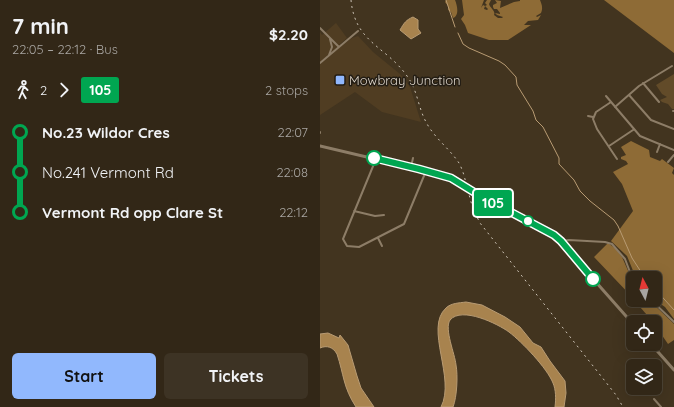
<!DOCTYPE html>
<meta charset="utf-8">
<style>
:root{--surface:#322717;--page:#3d3324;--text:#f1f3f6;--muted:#a8a5a1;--line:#4d4436;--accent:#91b8fd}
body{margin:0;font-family:Quicksand,sans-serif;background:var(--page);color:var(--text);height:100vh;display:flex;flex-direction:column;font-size:15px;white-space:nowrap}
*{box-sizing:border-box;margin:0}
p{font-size:13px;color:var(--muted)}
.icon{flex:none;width:22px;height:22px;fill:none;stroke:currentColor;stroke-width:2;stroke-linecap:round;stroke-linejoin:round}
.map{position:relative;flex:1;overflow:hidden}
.sheet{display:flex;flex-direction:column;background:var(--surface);width:320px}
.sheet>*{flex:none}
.badge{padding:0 8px;border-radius:3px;font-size:14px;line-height:26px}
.needle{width:26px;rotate:353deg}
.buttons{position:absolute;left:306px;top:271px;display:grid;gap:8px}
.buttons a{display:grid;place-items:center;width:36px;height:36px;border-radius:6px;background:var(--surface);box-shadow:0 4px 16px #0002,0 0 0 1px var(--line);font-size:20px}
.map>.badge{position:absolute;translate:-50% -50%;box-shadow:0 0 0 2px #fff}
.legs{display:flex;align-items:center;gap:6px;height:44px;padding:0 12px;font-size:13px}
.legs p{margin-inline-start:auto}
.overview{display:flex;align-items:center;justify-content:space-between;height:68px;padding:0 12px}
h1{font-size:22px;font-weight:700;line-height:30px}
.action{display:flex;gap:8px;margin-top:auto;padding:8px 12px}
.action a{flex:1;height:46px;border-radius:6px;background:var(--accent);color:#111;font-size:16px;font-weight:700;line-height:46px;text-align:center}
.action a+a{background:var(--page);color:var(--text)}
ul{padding:0 12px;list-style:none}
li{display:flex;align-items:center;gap:14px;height:40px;font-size:15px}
li i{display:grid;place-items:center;width:6px;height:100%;margin:0 5px;background:currentColor}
li i::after{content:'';width:10px;height:10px;margin:-5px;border:3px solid;border-radius:50%;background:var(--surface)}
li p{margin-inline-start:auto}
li:first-child i{background:linear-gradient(#0000 50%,currentColor 0)}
li:last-child i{background:linear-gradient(currentColor 50%,#0000 0)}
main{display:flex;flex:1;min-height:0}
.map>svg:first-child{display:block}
.built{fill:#503d22}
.green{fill:#624b29}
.forest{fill:#8e6b36}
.water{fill:#a8834e;stroke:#b89b73}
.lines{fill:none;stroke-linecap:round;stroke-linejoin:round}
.stream{stroke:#b89b73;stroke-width:1}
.minor{stroke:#8d7d67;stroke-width:2}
.tertiary{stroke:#8d7d67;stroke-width:3}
.rail{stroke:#cdc4b7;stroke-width:1;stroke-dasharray:2 4;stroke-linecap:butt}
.tertiary-bridge{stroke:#8d7d67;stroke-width:3}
.line-1-casing{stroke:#fff;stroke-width:9}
.line-1{stroke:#00a651;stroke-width:6}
.poi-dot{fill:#91b8fd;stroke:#231d14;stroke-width:1.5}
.stop-1-dot{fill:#fff;stroke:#00a651;stroke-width:2}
.labels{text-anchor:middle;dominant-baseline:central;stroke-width:3;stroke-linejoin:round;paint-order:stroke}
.poi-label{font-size:13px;fill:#ddd4c8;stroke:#231d14;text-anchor:start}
</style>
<main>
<section class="sheet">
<div class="overview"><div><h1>7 min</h1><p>22:05 – 22:12 · Bus</p></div><b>$2.20</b></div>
<div class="legs"><svg class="icon" aria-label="walk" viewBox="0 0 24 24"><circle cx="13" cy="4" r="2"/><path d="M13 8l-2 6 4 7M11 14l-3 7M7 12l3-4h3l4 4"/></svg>2<svg class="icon" aria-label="forward" viewBox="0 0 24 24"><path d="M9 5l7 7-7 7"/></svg><b class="badge" style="background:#00a651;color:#fff">105</b><p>2 stops</p></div>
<ul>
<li><i style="color:#00a651"></i><b>No.23 Wildor Cres</b><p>22:07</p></li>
<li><i style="color:#00a651"></i><span>No.241 Vermont Rd</span><p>22:08</p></li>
<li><i style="color:#00a651"></i><b>Vermont Rd opp Clare St</b><p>22:12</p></li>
</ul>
<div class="action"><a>Start</a><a>Tickets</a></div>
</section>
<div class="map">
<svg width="354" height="407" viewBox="0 0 354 407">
<rect width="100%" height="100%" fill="#42341f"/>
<path class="built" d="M16,23l11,15 -8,7 2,1 11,-8 6,-2 15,16 27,22 10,13 11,35 -39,-10 -27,-20 -35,23v-83l2,3z"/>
<path class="green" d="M354,74v35h-2l-4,-5 -6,-2 -2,-2 7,-3 -5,-3 -6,-9z"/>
<path class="forest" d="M126,0h9c2,5 4,13 0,17l-2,1 -2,-6 -3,-2v-4l-3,-4z
M142,0h22l-3,8 2,-3 2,1 -1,3 3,1 1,-1 -3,-3 2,-1 -2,-2 2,-3h4l-2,4c1,4 7,7 5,11l4,3h4l1,-1 -6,-2 -2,-2 5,1v-1l-3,-4h-3l-1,-2v-2l4,-2 -2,-3 6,1 -1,7 14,-6 6,-1v-1h20c2,5 3,8 1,13l-5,3 1,1 4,-2 -3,5 -10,1 -4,4h7l-23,15h-19l-21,-7 -3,-8 -4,-6 3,-4z
M284,0h70v53z
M311,141l18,9 1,7 10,4 2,-2 12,9 -2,5 2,2v144l-9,-12 -10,-7v-22h-19l-9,-22 -16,-15 22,-30 -11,-27 -9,-12 15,-8 -2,-3 -5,-2v-2l5,-2 -5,-8z
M288,243l7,5 7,9 11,25v16l-39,-41z
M314,300h15l23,22 2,2v16l-6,4 -13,-19v-3h-2z"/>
<path class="water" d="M93,17l5,3v9l3,4 -10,6 -11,-9c4,-7 6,-10 13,-13z
M146,302l16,3 23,12 15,10 13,16 8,4 9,14 15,20 1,12 -2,14h-9c1,-8 1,-17 -2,-24 -6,-15 -31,-41 -44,-51 -11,-8 -47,-26 -59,-12 -6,9 5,34 6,45 2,10 1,32 -3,42h-12c15,-29 -17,-79 5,-99 5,-5 13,-5 20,-6z
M8,333l11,5 1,-3 8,10 2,7 7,24 4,12 13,19h-18c-13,-20 -12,-32 -19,-53 -4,-7 -10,-9 -17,-6v-14z"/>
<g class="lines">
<path class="stream" d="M126,0l9,27
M138,33l5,11 6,4 30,13 6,4 11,12 1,8 16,26 3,9 7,7 16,31v6l15,16 6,11 10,10 24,19 4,6 14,32 13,20
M335,289l19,21"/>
<path class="minor" d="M0,28l19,19
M9,55l3,-8 -2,-8
M0,63l38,-32
M323,83l16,19
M309,95l22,25 23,9
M286,96l34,40 34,14
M291,102l-15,10 -3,7 4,10 20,30
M295,107l24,-21 33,-20
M353,111h1
M268,116l5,1
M0,133v-1
M289,146l24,-16
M337,152l3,-8
M56,159l-33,80 4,7 12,1 45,-23 22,-53
M348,162l6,-7
M91,167l2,-9
M34,211l21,5 9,-1
M58,238l4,8
M241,241l8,-1 36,2 7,2 13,15 8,21
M331,300l23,22
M334,399l7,8"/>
<path class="tertiary" d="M0,146l106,25 25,7 13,7
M152,190l78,43 7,5 76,86
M331,344l23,26"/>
<path class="rail" d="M31,0c4,43 35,46 56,76 10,13 11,30 18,44 8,17 24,28 34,43 6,11 7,23 11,35 2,9 6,17 10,25l136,172 7,12"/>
<path class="tertiary-bridge" d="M144,185l8,5"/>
</g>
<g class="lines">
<g class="line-1-casing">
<path id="line-1" d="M54,158l45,11 32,9 31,19 72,38 7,6 32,38"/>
</g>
<use href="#line-1" class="line-1"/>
</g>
<rect class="poi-dot" x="15" y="75" width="10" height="10" rx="2"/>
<g class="stop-1-dot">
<circle cx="54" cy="158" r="7"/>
<circle cx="208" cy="221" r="5"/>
<circle cx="273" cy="279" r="7"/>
</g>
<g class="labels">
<g class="poi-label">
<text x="29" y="80">Mowbray Junction</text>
</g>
</g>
</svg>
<div class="buttons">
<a><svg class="needle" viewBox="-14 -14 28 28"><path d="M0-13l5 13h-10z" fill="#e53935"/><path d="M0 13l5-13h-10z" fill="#a8a5a1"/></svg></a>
<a><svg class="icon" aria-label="locate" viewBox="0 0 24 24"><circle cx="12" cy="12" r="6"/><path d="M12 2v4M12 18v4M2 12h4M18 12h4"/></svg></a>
<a><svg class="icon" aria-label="layers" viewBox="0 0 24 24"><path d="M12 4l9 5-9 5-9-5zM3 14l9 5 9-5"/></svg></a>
</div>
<b class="badge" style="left:173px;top:203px;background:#00a651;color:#fff">105</b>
</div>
</main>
